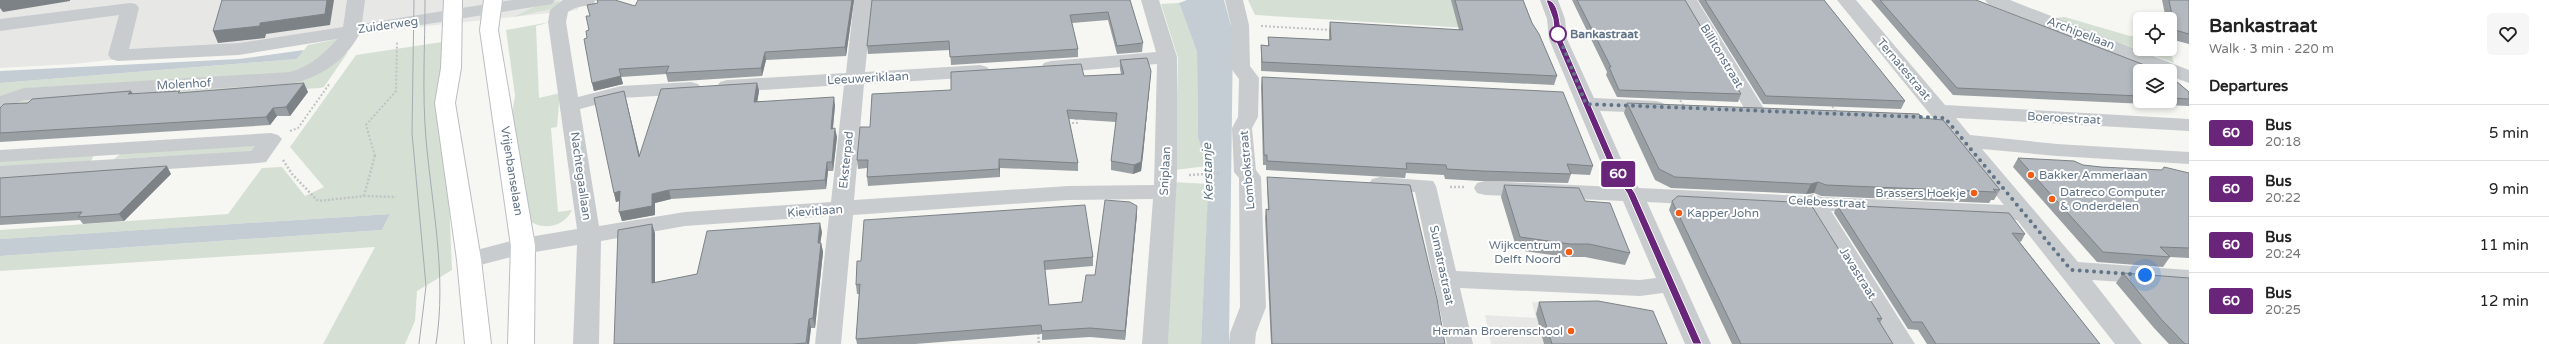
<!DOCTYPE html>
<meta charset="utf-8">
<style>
:root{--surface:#fff;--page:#f6f6f6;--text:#222;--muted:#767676;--line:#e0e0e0}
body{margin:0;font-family:"Varela Round",sans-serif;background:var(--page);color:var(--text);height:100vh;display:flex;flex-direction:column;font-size:15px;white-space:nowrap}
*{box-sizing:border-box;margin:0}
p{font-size:13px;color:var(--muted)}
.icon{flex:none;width:22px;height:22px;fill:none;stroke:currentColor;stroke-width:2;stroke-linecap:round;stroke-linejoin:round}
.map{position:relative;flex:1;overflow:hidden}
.sheet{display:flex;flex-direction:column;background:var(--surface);width:360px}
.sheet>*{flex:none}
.badge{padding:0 8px;border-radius:3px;font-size:14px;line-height:26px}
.buttons{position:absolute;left:2133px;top:12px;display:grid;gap:8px}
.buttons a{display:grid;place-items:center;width:44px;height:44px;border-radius:6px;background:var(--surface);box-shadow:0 2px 6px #0003;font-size:20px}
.you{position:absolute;width:20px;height:20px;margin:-10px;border:3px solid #fff;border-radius:50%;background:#1a73e8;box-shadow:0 0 0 6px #1a73e833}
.map>.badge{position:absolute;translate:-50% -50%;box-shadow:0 0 0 2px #fff}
h2{padding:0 20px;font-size:15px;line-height:36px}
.round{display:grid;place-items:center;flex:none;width:42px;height:42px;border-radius:6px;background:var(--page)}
.summary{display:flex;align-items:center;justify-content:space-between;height:68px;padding:0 20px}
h1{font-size:19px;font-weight:800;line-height:30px}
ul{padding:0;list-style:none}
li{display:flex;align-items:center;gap:12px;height:56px;padding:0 20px;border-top:1px solid var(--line)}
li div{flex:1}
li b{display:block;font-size:15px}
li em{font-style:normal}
li .badge{min-width:44px;font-weight:700;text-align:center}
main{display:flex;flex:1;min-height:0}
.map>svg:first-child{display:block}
.built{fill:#e7e8e6}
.green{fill:#d6dfd3}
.water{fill:#c3cdd3}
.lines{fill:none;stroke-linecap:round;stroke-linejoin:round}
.major-casing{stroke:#bbbec2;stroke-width:2}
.path-far1{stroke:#c1c3c5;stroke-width:2;stroke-dasharray:2 2;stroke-linecap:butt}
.path{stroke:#c1c3c5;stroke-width:2.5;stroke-dasharray:2 2;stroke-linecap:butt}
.minor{fill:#c8cccf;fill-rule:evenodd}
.major{fill:#fff;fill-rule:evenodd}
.tram{stroke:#a5abb2;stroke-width:1}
.wall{fill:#9a9fa4}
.shaded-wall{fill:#7d8286}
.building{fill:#b3b9bf;stroke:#7d8286}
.line{fill:#68257a;stroke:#fff}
.walk{stroke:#627487;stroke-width:4;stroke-dasharray:0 7.2}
.stop-dot{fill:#fff;stroke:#68257a;stroke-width:2}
.poi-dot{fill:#f45b15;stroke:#fff;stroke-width:1.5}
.labels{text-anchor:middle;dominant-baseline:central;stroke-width:4;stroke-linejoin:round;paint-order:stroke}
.street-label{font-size:12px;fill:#627487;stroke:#fff}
.stop-label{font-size:12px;font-weight:bold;fill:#627487;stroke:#fff;text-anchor:start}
.poi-label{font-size:12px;fill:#627487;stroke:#fff;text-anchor:start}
.water-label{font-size:13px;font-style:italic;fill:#5e7683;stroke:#fff}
</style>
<main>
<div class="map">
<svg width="2189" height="344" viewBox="0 0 2189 344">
<rect width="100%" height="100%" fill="#f6f7f2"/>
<path class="built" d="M0,0h582l-5,10 -504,54 -73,4z
M1532,302l112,7 13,35h-166l-6,-29 51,3z"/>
<path class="green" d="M1248,0h209l10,28 -212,-13z
M559,1l1,4 -9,4 -37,8 22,-11z
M1179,3l18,49 1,86 9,28 -32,4 3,-112 -17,-54z
M2065,17l65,19h10v-15v28h30l4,14 -121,-45z
M550,22l-14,4 3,72 21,-5 -3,34 -6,1 7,84 14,-2c-8,17 -27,20 -41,12l-21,-93 5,-34 -9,-65z
M337,39l-26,27 -25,8 -256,14 -30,8v-13l297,-24 11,-14z
M442,42l10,228 -35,21 -2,30 -10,23h-82l52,-97 -375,24v-15l382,-26 8,-16 -390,25v-9l228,-16 34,-46 20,-1 23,29 19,-9 -34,-40 66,-92z
M348,52l-24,35 -4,1 -310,19 9,-8 273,-17z
M252,144l4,3 -7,5 -135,7 8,-6z
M94,155l-3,6 -91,9v-10z
M1172,182l37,2 -8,160h-33z"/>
<path class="water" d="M1187,0h37l9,33 -4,311h-28l8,-172 -11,-34 -1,-86 -18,-49z
M304,50l-7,9 -297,24v-12l239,-12z
M390,214l-8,16 -382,26v-17z"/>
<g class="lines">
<g class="major-casing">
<path id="major" d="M444,0h18l-1,68 -6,35 26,157 10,84h-26l-8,-84 -22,-157 6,-35z
M484,0h18l-4,30 37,216 -1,98h-26l3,-98 -31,-216z"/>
</g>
<path class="path-far1" d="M1261,26l71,4
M1678,97l7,11
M1830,103l7,10
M1068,123h9l-1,-6
M290,131l8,-3 32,-45
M375,156l-9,-31 30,-34 1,-49"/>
<path class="path" d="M283,160l9,14 26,27 46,-5 32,1
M1189,175l33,-2
M1450,187h15
M364,196l11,-41
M1038,333l1,11"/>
<path class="minor" d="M347,0h18l-3,24 150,-24h43l-3,4 -6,1 -187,30c-15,27 -39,42 -68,49l-267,16 -24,10v-14l24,-8 266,-16c21,-6 32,-17 47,-33l-98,16 -121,6 -7,-2 -3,-4 11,-40 -119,16v-12l130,-16 6,1 3,4 -10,41 110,-6 104,-16z
M563,0h33l-3,4 -18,4 -7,4 -2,10 12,75 43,-11 70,-4 7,2 3,4 -3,4 -7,2 -70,4 -41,11 19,117 86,-14 146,-10 13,-117 -117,7 -7,-2 -3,-4 3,-4 7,-2 119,-7 8,-73h18l-7,72 115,-7 7,2 3,4 -3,4 -7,2 -116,7 -10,116 214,-14 86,-1 3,-121 -106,9 -7,-2 -3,-4 3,-4 7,-2 105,-9 -15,-52h18l18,57v118l-9,169h-26l11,-145 -85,1 -215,15 -12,129h-26l14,-128 -144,10 -84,15 -2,103h-26l4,-99 -54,9 -54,14 -9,-2 -3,-6 3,-6 9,-2 54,-14 54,-9 -29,-207 2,-12z
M1225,0h18l6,25 1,41 9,12 -1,39 -6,11 4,42 5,7 5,130 -10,26 -1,11h-26l1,-11 10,-26 -1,-129 -5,-6 -2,-44 6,-11 1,-38 -9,-12 1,-42z
M1540,0h18l7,19 2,20 27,59 62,3 7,2 3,4 -3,4 -7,2 -56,-2 26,59 13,18 167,8 7,-2 8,3 183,8 -167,-205h19l89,105 244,14v12l-233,-13 14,17 87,9 132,8v12l-132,-8 -75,-7 96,113 111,8v16l-97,-6 50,64h-27l-98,-124 -186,-9 84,133h-26l-82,-134 -160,-8 64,142h-26l-22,-51 -23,3 -180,-8 13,56h-26l-32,-152 -43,-3 -3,-5 3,-5 8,-2 53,4 3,5 20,85 184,9 16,-2 -33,-77 -138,-6 -8,-2 -3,-5 3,-5 8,-2 131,6 -12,-17 -55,-131 -2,-20z
M1679,0h18l69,112 -3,4 -7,2 -7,-2z
M1985,0h25l179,70v13l-19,-7v-5h-14l-168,-67z
M271,133l7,2 4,4 -16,23 -8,1 -258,17v-14l251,-15 4,-5 -255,16v-12z"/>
<use href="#major" class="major"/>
<path class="tram" d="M414,0l-2,133 14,153 -7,58
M425,0c0,46 -3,93 1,139 6,69 21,136 10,205"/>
</g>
<path class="wall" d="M854,0l-8,56 -80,4 -4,16 -94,6 -2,-8 -45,3 2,7 -29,7 -2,-8 -5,-45 2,-8 46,-24z
M1130,0l13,43 -1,9 -25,2 -9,-34 -36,3 6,26v8l-127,8 -1,-15 -82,4 -1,-8z
M1451,0h72l9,23 25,53 -3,9 -293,-14v-26l7,1v-9l61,3v-9l1,-9 129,8z
M1572,0h113l56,94 -3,8 -121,-5 -11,-22 1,-3z
M1698,0h126l81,101 -4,8 -138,-5z
M1871,0h105l164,71v30h30v-25l19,16v14l-236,-11z
M2162,0h27v44l-19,-5v-20h-4z
M1120,60l31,11 -8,84 -2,16 -8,3 -22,-4v-9l5,-39 -47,-3 9,44v8l-78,-3v9l-132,9 -1,-9v-9l-9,1 -1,-9 13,-33 81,-37 133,-14 37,-2 -1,-5z
M1262,77l331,89 -3,9 -19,-1 -3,9 -88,-2 -35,-2 -1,-4 -38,-2 -1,5 -139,-8v-5h-3l-2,-79z
M757,83l2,8 -2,10 78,4 -2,23 4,9 -4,34h-5l-2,18 -155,10 -16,4v12l-33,6 -3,-20 -3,1 -2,-9 10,-102 16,65z
M308,92l-18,24h-13l-7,9 -270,17v-34l28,-5 105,-9z
M1627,103l295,15 78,72 -6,10h-3l-2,3 -168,-7 -7,-3 -8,1 -135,-6 -16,-8 -31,-67z
M2018,158l83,9 88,6v85l-19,-1 -7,10 -66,-5 -84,-95z
M171,174l-47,47 -41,3 -3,-4 -80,5v-47z
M1267,177l178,167h-174l-6,-126 1,-9 2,1 -1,-24z
M1504,185l81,16 45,52 -5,12 -40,-8h-19l-49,-7 -16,-53z
M1672,201l210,118 -2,4 13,21h-161l-63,-134z
M1837,205l188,29 -4,8 -2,-1 81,103h-173l-9,-14 -10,-1 -74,-116z
M1137,214l-12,126 -35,-3 -48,3v-6l-127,10h-58l-1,-5 3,-45h-2l-1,-9 5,-24 232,-4v9l-48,4 4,35 33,-3 13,-27z
M822,232l-2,11h1l2,9 -8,76h-4l-2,16h-195l41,-111v50l42,-9z
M2123,273l66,71h-20l-15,-16 -38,-45z
M1539,302l128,42h-123l-8,-30z"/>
<path class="shaded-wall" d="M0,0h70v1l-67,11 -3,-4z
M327,0h7l-4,25 -64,9 -1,4 -47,5 -5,-12 47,-8z
M852,0h2l-8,56 -1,-9z
M765,52l1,8 -4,16 -1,-8z
M619,69l4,15 -29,7 -2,-8z
M1151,71l-8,84 -2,16 -8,3 1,-9z
M304,83l4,9 -18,24 -4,-9z
M757,83l2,8 -3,19 -2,-8z
M131,91l5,8 -8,-5z
M624,91l2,8 16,67 -3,-9z
M834,97l1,8 -3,32 -1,-8z
M273,108l4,8 -7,9 -4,-8z
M835,128l2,9 -4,34 -1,-9z
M999,159l1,9v9l-1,-8z
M827,162l1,9 -2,18 -1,-9z
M167,166l4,8 -47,47 -5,-7z
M1818,182l-4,11 -8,1 5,-10z
M669,190l2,9 -16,4v12l-33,6 -3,-9 33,-18z
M620,191l3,9 -7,2 -2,-9z
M1137,206v8l-12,126v-9z
M820,223l2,9 -3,20 -1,-9z
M652,224l3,9v59l-3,-9z
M821,243l2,9 -8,76 -2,-10z
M809,319l2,9 -2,16h-2z"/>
<path class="building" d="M222,0h105l-2,14 -65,9v3l-47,5z
M597,0h18l20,6 3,-6h214l-7,47 -80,5 -4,16 -95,5 3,-7 -50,3 2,7 -29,7 -8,-44 3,-1 -1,-7 3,-1 -3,-14h4l-3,-11 11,-2z
M872,0h258l13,43 -26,3 -9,-34 -38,3 8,34 -128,8 -1,-16 -82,5z
M1455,0h68l9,23 7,11 18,42 -295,-14 -1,-17 8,1 -1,-9 63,3 -1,-18 133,8z
M1577,0h108l56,94 -122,-4 -10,-23h2z
M1705,0h119l81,101 -139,-5z
M1880,0h96l184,71h-20v25l-183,-8z
M2169,0h20v34l-14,-4z
M1147,58l4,13 -8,75 -2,16 -7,3 -23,-4 6,-48 -50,-3 11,53 -79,-4v10l-132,8 1,-17h-11l3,-33h10l2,-33 79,-4v-18l130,-8 3,12 40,-2 -4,-14z
M2170,76l19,16v7l-19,-1z
M1262,77l301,15 30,74 -26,-2 4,10 -89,-3 -35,-2 -1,-4 -40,-2 1,6 -140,-8v-6h-3z
M304,83l-18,24 -13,1 -7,9 -266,16v-25l4,-4 24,-1 4,-4 99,-8 -3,3 52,-3 -2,2z
M757,83l-3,19 80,-5 -3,32 4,-1 -3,34h-5l-2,18 -156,10 -17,4v12l-33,6 1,-21 -6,2 -20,-95 30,-7 15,66 22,-68z
M1627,103l292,11 3,4 21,2 57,70 -7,-1 3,3 -170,-7 -8,-3 -7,2 -136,-7 -16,-8z
M2018,158l56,3 9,4 18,2 61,3 2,-3 25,6v75l-29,-1 10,10 -67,-5z
M167,166l-48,48 -41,3 4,-5 -82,5v-39z
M1267,177l143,8 27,114 8,45h-173l-6,-135 3,1z
M1504,185l75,3 6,13 25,2 20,50 -41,-9h-19l-50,-7z
M1678,196l132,7 72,116 -5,-1 16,26h-152l-69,-143z
M1105,200l25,2 7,4 -12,125 -35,-3 -48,3 -1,-6 -185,14 4,-55 -4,1 1,-24h4l3,-41 221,-15 8,52 -49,4 5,44 33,-3 4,-27h9z
M1837,205l172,8 16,21 -13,-1 88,111h-164l-14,-22h-10z
M820,223l-2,20h3l-8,75 -4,1 -3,24 -13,1h-179l4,-114 34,-6v59l45,-9 10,-43z
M2123,273l66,5v66h-4l-24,-25z
M1598,301l55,10 14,33h-115l-13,-42z"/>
<path class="line" d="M1546,0h3c11,4 11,28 13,39l57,131 16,23 67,151h-9l-66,-151 -16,-23 -56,-131 -2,-20z"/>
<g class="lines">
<path class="walk" d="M1558,34l28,70 359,14 126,152 74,5"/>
</g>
<circle class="stop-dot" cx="1558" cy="34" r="8"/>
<g class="poi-dot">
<circle cx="2031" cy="175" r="4"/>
<circle cx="1974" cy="193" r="4"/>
<circle cx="2052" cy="199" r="4"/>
<circle cx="1679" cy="213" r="4"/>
<circle cx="1569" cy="252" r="4"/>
<circle cx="1571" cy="331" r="4"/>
</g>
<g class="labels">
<g class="street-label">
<text transform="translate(388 25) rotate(-8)">Zuiderweg</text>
<text transform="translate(2081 33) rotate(21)">Archipellaan</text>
<text transform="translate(1722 56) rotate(59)">Billitonstraat</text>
<text transform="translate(1904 69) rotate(50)">Ternatestraat</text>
<text transform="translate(868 78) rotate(-3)">Leeuweriklaan</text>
<text transform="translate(184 84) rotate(-3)">Molenhof</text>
<text transform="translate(2064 118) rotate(3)">Boeroestraat</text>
<text transform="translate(846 160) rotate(-84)">Eksterpad</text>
<text transform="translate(1247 170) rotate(-95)">Lombokstraat</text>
<text transform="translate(512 171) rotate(81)">Vrijenbanselaan</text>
<text transform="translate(1165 171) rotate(-87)">Sniplaan</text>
<text transform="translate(581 176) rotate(82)">Nachtegaallaan</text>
<text transform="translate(1827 202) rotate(3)">Celebesstraat</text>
<text transform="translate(815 211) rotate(-4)">Kievitlaan</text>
<text transform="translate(1442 265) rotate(78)">Sumatrastraat</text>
<text transform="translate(1858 273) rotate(58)">Javastraat</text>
</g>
<g class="stop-label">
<text x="1570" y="34">Bankastraat</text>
</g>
<g class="poi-label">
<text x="2039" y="175">Bakker Ammerlaan</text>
<text x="2060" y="192">Datreco Computer<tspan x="2060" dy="14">&amp; Onderdelen</tspan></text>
<text x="1966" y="193" text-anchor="end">Brassers Hoekje</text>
<text x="1687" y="213">Kapper John</text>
<text x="1561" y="245" text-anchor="end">Wijkcentrum<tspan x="1561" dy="14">Delft Noord</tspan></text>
<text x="1563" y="331" text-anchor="end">Herman Broerenschool</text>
</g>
<g class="water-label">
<text transform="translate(1208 172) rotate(-92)">Kerstanje</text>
</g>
</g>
</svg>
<div class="buttons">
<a><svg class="icon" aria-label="locate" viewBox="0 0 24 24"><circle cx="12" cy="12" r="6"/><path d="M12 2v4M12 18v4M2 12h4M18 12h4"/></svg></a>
<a><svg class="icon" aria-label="layers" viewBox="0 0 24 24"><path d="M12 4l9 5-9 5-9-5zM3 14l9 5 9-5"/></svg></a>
</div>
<div class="you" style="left:2145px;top:275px"></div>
<b class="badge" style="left:1618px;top:174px;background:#68257a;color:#fff">60</b>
</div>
<section class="sheet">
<div class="summary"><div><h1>Bankastraat</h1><p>Walk · 3 min · 220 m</p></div><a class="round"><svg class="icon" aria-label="heart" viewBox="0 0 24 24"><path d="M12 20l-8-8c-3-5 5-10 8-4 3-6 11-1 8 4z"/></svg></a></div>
<h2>Departures</h2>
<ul>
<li><span class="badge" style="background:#68257a;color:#fff">60</span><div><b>Bus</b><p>20:18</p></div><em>5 min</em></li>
<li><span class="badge" style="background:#68257a;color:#fff">60</span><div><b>Bus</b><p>20:22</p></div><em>9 min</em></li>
<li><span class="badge" style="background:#68257a;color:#fff">60</span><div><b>Bus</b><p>20:24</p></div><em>11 min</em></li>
<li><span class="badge" style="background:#68257a;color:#fff">60</span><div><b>Bus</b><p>20:25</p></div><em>12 min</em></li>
</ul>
</section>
</main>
